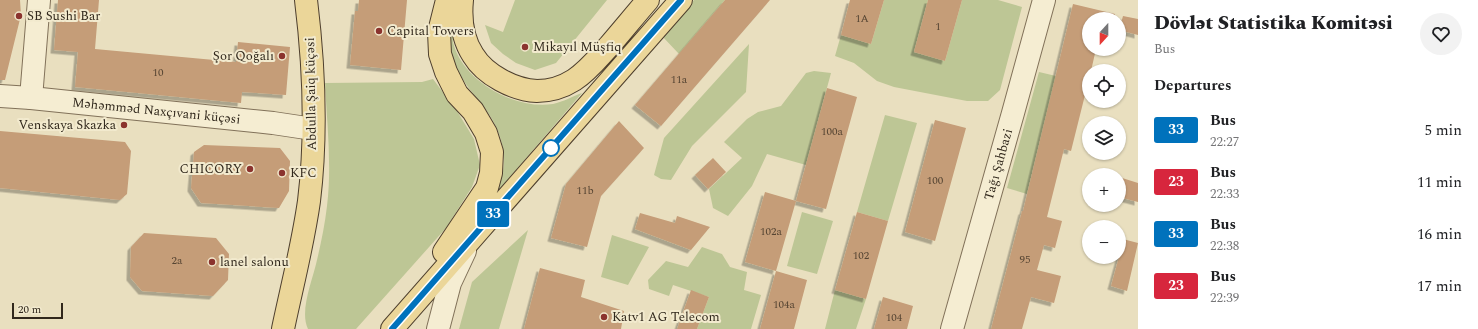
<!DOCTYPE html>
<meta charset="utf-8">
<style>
:root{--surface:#fff;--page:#f2f2f2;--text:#202124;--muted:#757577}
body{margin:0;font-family:Spectral,serif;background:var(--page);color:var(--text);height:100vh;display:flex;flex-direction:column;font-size:15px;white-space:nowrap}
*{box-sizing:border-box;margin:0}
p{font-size:13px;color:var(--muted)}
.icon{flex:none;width:22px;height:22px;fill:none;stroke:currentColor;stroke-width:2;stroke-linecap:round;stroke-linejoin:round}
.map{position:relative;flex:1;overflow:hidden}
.drawer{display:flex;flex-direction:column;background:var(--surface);width:340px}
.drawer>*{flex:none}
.badge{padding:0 8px;border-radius:3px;font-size:14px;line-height:26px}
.needle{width:26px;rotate:201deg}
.fabs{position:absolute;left:1082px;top:12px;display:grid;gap:8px}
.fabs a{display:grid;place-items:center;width:44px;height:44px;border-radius:50%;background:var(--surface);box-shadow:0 1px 3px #0004;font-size:20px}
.scale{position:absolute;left:12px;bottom:10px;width:51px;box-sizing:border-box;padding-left:4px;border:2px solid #31281c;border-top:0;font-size:11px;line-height:14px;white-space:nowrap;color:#31281c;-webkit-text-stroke:3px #f2eace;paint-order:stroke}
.map>.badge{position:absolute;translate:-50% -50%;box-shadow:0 0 0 2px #fff}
h2{padding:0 16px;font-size:15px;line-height:36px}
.round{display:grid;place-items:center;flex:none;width:42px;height:42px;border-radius:21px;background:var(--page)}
.summary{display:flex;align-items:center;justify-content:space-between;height:68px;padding:0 16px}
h1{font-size:19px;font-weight:800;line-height:30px}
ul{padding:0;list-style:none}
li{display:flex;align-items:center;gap:12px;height:52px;padding:0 16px}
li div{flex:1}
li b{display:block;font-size:15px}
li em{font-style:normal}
li .badge{min-width:44px;font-weight:700;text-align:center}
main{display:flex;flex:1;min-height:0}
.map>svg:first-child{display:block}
.green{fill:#bdc695}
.building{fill:#c59d78;filter:url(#shadow)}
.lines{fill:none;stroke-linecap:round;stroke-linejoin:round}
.minor-casing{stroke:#817159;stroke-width:24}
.major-casing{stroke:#4e3f2d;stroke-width:24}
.minor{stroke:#f5edd2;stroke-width:22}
.major{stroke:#ebd699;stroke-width:22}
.line-casing{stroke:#fff;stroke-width:9}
.line{stroke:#0072bc;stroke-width:6}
.poi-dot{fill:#8b332e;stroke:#f2eace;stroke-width:1.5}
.stop-dot{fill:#fff;stroke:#0072bc;stroke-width:2}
.labels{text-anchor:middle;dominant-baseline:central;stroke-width:4;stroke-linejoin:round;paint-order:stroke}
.number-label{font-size:11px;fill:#564533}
.poi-label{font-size:13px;fill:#31281c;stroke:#f2eace;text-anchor:start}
.street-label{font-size:13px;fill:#31281c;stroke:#f2eace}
</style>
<main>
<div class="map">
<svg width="1138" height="329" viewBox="0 0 1138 329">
<defs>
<filter id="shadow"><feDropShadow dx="-3.5" dy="3.5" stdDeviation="0" flood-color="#0004"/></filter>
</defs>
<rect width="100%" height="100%" fill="#e9dfbf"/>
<path class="green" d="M515,0h92l-51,63 -21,7 -19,-7 -13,-9 -12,-11 -6,-18 18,7z
M694,0h31l-46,54 -17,-18z
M884,0h44l-14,52 31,9 17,-61h36l24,7 -22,83 -12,11h-21l-73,-14 -17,-6 -23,-18 -19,-7 6,-21 30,9z
M452,17c1,8 0,17 1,25 9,39 62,68 100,62 10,-2 20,-8 29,-11l-84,98c1,-6 4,-13 5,-20 4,-21 -5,-45 -17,-61 -12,-16 -25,-29 -32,-48 -6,-15 -3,-30 -2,-45z
M749,44l-3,48 -54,54 -21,34 -10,-1 -7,-4 10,-37z
M814,71l17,2 -25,92 -39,-11 -15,32 -24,30 -15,-8 -4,-19 33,-31 -18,-16 23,-23 11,-7 23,-6 25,-33z
M1039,72l17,4 -29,118 -20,-6z
M433,79l24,32 17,28 6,26 -8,22 -26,41 -90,101h-48c-9,-18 5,-50 9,-69 4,-17 8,-36 10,-54 5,-40 0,-82 -2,-123l97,-1z
M885,115l32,8 -29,98 -31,-9z
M802,212l31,9 -16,53 -30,-8z
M528,230l-29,99h-40l13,-47z
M612,235l37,12 -21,38 -27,-8z
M702,247l20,7 8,13 17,5 -3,18 17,5 -10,34h-54l12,-32 -36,-12 -4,11 -20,-7 -1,-9 18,-19 22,6z
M835,290l31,9 -10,30h-31z"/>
<path class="building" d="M0,0h20l1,15 -16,65h-5z
M58,0h41l-4,49 141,13 2,-20 52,5 -4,48 -44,-3 -1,11 -166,-16 3,-35 -24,-2z
M359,0h48l-6,70 -51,-5 5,-54h3z
M725,0h45l-109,126 -26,-21z
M850,0h34l-13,44 -30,-9z
M928,0h34l-17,61 -31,-9z
M1073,4l42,10 -1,5h-25v30h7l-5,22h-2v8l-18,72 -7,-2 -17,68 15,4 -7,27 -11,-3 -7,25 24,6 -7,27 -23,-6 -9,32h-31l31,-118h1z
M1123,16l15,3v16l-19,-5z
M827,88l30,9 -31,112 -30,-8z
M935,120l31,8 -31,113 -30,-9z
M619,121l25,27 -43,48 -14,51 -36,-9 15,-54z
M0,131l125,11 6,9 -4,43 -7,6 -120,-12z
M204,145l76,3 10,13 -1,30 -10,17 -78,-5 -10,-15 3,-36z
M713,158l13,14 -18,17 -13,-14z
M1119,177l19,6v19l-19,-5z
M765,192l31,9 -20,70 -31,-9z
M857,212l31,9 -22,78 -31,-9z
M640,213l35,10 2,-7 33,11 -19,23 -56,-21z
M144,233l72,5 13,16 -1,26 -15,16 -71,-5 -12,-14 1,-30z
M1119,238l19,5 -11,48 -16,-5 8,-29z
M540,268l45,12 -4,17 43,14 -3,18h-97z
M776,271l31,9 -13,49h-34z
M691,290l18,7 -12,32h-20z
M883,297l30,9 -6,23h-33z"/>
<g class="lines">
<g class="minor-casing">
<g id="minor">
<path id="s1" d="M0,96l31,2 242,25 40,6"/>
<path d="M31,98l8,-98"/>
<path d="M438,329l12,-46 15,-32"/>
<path id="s2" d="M952,329l61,-216 31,-113"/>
</g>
</g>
<g class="major-casing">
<path id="major" d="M462,0c-2,20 0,38 11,55 12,20 41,35 64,36 13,0 26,-4 37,-11 14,-9 24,-22 35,-34 13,-15 26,-31 39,-46
M444,252l43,-64 4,-15 1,-21 -6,-19 -13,-22 -16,-17 -11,-22 -6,-18 -1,-22 8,-32
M283,329c9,-43 20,-85 26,-128 8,-66 5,-136 -3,-201
M392,329l289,-329"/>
</g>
<use href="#minor" class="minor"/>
<use href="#major" class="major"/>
</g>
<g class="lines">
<g class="line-casing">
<path id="line" d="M392,329l289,-329"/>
</g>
<use href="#line" class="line"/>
</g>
<g class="poi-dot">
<circle cx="19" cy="16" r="4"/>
<circle cx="379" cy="31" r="4"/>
<circle cx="525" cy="47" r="4"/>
<circle cx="282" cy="56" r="4"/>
<circle cx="124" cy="125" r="4"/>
<circle cx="250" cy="169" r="4"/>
<circle cx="282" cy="173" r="4"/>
<circle cx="212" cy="262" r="4"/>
<circle cx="604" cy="317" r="4"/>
</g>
<circle class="stop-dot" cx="551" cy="148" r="8"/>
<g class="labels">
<g class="number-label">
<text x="862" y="18">1А</text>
<text x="938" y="26">1</text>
<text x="158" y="72">10</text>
<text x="679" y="79">11a</text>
<text x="832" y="131">100а</text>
<text x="935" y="180">100</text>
<text x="585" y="190">11b</text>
<text x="771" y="231">102а</text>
<text x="861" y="255">102</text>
<text x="1025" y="259">95</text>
<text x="177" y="260">2a</text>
<text x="784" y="304">104а</text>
<text x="894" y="317">104</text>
</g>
<g class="poi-label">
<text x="27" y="16">SB Sushi Bar</text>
<text x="387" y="31">Capital Towers</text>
<text x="533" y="47">Mikayıl Müşfiq</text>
<text x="274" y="56" text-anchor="end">Şor Qoğalı</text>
<text x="116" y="125" text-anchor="end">Venskaya Skazka</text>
<text x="242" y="169" text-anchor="end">CHICORY</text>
<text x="290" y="173">KFC</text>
<text x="220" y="262">lanel salonu</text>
<text x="612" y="317">Katv1 AG Telecom</text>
</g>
<g class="street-label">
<text transform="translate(311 94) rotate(-91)">Abdulla Şaiq küçəsi</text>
<text stroke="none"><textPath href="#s1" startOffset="157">Məhəmməd Naxçıvani küçəsi</textPath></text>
<text stroke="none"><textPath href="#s2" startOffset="171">Tağı Şahbazi</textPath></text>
</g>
</g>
</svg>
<div class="fabs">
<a><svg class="needle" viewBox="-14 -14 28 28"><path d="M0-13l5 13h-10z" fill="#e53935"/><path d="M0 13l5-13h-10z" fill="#757577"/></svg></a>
<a><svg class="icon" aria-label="locate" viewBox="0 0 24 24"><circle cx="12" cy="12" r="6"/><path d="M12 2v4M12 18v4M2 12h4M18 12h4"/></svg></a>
<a><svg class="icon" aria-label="layers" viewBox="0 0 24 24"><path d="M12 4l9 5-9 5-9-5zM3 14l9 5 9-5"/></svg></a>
<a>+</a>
<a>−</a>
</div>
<div class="scale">20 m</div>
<b class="badge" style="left:493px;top:214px;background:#0072bc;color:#fff">33</b>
</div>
<section class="drawer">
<div class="summary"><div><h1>Dövlət Statistika Komitəsi</h1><p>Bus</p></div><a class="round"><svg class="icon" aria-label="heart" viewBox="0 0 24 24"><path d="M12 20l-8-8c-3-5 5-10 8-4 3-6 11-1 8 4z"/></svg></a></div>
<h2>Departures</h2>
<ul>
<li><span class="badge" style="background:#0072bc;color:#fff">33</span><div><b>Bus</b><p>22:27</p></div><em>5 min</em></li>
<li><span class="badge" style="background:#d7263d;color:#fff">23</span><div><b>Bus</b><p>22:33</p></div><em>11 min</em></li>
<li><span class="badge" style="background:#0072bc;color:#fff">33</span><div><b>Bus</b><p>22:38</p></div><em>16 min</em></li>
<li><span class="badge" style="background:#d7263d;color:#fff">23</span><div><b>Bus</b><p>22:39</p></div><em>17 min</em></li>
</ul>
</section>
</main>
